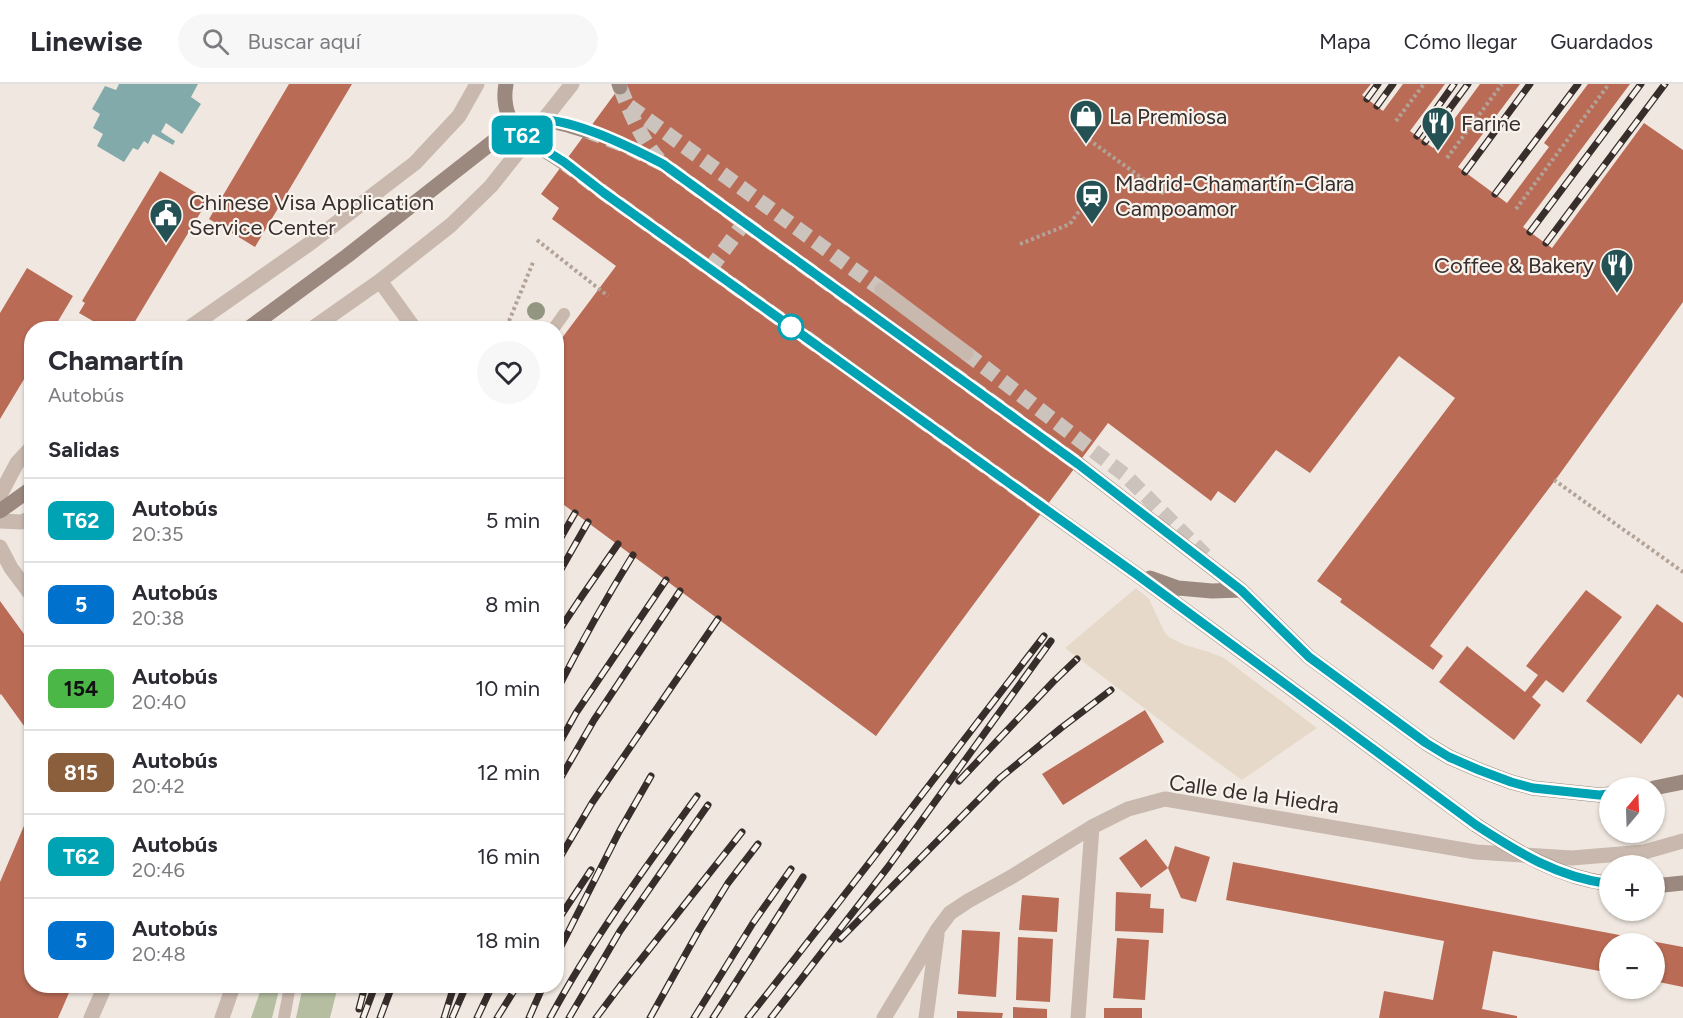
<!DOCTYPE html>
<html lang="es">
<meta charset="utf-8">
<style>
:root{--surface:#fff;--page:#f7f7f7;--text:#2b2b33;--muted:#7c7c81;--line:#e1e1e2}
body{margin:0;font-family:Figtree,sans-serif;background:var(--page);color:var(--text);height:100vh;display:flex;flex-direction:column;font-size:22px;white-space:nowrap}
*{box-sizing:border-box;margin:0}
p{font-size:20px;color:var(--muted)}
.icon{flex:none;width:33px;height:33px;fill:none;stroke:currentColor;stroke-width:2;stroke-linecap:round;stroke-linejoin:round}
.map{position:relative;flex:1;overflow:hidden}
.sheet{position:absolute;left:24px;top:237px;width:540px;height:672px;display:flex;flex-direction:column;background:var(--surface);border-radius:24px;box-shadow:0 2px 4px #0004}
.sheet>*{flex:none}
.badge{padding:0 12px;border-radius:9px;font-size:21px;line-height:39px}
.needle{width:39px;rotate:19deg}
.controls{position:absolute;left:1599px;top:693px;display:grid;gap:12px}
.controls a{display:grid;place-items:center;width:66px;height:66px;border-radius:50%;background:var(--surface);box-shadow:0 2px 4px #0004;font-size:30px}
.map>.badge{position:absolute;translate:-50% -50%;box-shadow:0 0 0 3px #fff}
h2{padding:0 24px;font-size:22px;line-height:54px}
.round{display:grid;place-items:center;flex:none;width:63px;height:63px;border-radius:32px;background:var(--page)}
.headline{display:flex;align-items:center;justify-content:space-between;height:102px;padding:0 24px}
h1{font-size:28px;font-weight:700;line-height:45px}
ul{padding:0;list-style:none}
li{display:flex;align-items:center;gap:18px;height:84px;padding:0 24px;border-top:2px solid var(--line)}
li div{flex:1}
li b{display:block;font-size:22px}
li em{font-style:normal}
li .badge{min-width:66px;font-weight:700;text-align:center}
header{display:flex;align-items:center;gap:36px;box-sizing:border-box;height:84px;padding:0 30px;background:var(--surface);border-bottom:2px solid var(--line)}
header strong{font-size:28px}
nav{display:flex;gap:33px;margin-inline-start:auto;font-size:21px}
.search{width:420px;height:54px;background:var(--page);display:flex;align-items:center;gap:15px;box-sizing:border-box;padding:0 21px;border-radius:33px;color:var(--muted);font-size:22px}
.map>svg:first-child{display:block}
.green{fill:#b5bea1}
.plaza{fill:#e7d9c9}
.water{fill:#82aaab}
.building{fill:#b96b55}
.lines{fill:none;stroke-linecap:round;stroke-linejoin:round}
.street-tunnel{stroke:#cbc3bc;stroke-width:15;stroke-dasharray:15 8;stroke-linecap:butt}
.secondary-tunnel{stroke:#cbc3bc;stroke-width:15;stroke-dasharray:15 8;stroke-linecap:butt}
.path{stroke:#b3a297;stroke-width:4;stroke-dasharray:3 3;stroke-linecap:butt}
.lane{stroke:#c8b8ad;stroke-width:12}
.street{stroke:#c8b8ad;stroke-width:15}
.secondary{stroke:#9b887e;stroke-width:15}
.rail-casing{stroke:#372e2b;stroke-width:7}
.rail{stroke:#f8f2ec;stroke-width:4.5;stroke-dasharray:14;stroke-linecap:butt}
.secondary-bridge{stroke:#9b887e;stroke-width:15}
.tree{fill:#939680}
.line-casing{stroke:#fff;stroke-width:14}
.line{stroke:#00a3b4;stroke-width:9}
.stop-dot{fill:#fff;stroke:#00a3b4;stroke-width:3}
.labels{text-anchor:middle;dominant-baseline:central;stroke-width:4.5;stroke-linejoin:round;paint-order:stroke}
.poi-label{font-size:22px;fill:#372e2b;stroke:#f8f2ec;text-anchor:start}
.street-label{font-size:22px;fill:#372e2b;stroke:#f8f2ec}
</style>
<header>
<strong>Linewise</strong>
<div class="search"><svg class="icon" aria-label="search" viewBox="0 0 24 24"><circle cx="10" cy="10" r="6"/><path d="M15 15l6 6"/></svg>Buscar aquí</div>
<nav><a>Mapa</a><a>Cómo llegar</a><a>Guardados</a></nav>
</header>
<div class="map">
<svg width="1683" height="934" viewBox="0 0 1683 934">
<rect width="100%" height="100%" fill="#f0e8e0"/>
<path class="green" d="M262,902h18l-8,32h-21z
M303,902h35l-8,32h-34z"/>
<path class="plaza" d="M1136,504l13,11 15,32 5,6 16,8 24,7 15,6 93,70 -75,52 -61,-44 -116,-88z"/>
<path class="water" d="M119,0h79l-7,13 10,7 -19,30 -16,-11 -5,9 14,9 -2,4 -20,-11 -5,10 -4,-3 -6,9 -5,-2 -9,14 -27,-16 6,-12 -10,-6 7,-14 -8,-5 13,-23 11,4z"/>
<path class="building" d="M289,0h63l-97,163 -46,-28z
M622,0h749l-9,11 21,16 20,-27h42l-35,47 23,17 47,-64h40l-62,83 49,36 42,-56 -5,-4 44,-59h42l-107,143 29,21 92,-125 39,27v152l-124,173 -129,171 13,10 -10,14 -93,-68 2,-3 -25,-18 138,-183 -56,-42 -89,117 -34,-23 -41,53 -17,-12 -7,10 -103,-78 -232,313 -320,-237v-153l60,-80 -64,-47 7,-11 -18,-14z
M160,87l48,29 -77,128h-26l-26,-15 6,-10 -3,-2z
M27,184l46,28 -19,32h-22v38l-32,53v-106z
M1586,506l36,27 -59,76 -17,-13 -14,17 9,8 -27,35 -75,-58 28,-36 58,46 13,-17 -12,-9z
M0,517l32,44v92l-31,-43 -1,1z
M1657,520l26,19v75l-5,-4 -37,50 -55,-43z
M1145,626l19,32 -101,63 -21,-31z
M32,723v179h40l-14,32h-58v-136z
M1146,755l22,29 -27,20 -22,-30z
M1175,762l35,11 -14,45 -15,-4 -13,-30z
M1233,778l450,85v40l-29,-6v-37h-44v29l-117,-22 -11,58 35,7v2h-138l5,-27 49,9 11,-59 -218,-41z
M1116,808l35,2 -1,14 14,1 -1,24 -48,-2z
M1022,811l37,3 -2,34 -38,-2z
M962,846l38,2 -4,65 -38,-3z
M1018,853l35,2 -3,63 -34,-2z
M1117,854l32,2 -4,60 -32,-2z
M1013,923l34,2v9h-34z
M1104,924h38v10h-38z
M957,927l46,2 -1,5h-45z"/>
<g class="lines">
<path class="street-tunnel" d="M629,22l253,184
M966,269l159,122 86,86"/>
<path class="secondary-tunnel" d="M620,3c10,25 21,52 39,73
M587,47l37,14 39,19 203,147
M563,78l41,31 229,164
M710,185l34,-46
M951,288l127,92
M918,334l127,91"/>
<path class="path" d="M1396,37l28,-37
M1074,45l90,65
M1447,74l55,-74
M1516,125l93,-125
M537,156l71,56
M1020,160l50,-20 21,-30
M509,237l25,-61
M1554,396l129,92"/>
<path class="lane" d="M554,244l10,-14
M284,934l6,-32"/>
<path class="street" d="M380,197l34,47
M882,206l84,63
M189,244l120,-84 106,-81 44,-47 18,-32
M313,244l67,-47 71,-56 40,-39 81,-102
M0,411l17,-32 15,-16
M0,437l21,1 11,-4
M0,463l11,21 21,28
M91,934l14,-32
M222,934l9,-26 1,-6
M884,934l54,-89 12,-16 18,-12 45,-25 79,-49 36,-18 37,-10 311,53 96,6 72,-6 39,-11
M926,934l11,-83
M1078,934l14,-191"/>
<path class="secondary" d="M619,0l1,3
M866,227l85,61
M249,244l98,-72 166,-130c-7,-14 -10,-26 -7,-42
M833,273l85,61
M1078,380l163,126 68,67 117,86 23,14 30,13 32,12 22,6 66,7 11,-1
M1045,425l91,65 340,251
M0,427l32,-23
M1150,494l28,10 34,3 29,-1
M1654,704l29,-6
M1654,802l29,-3"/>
<g class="rail-casing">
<path id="rail" d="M1367,15l11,-15
M1377,22l16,-22
M1417,52l37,-52
M1425,58l43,-58
M1465,88l65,-88
M1495,110l83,-110
M1530,148l111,-148
M1546,159l119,-159
M556,462l19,-33
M556,494l32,-56
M556,551l26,-39 36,-52
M556,608c24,-47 49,-92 77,-137
M556,665l20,-36 90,-133
M959,697l94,-99 24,-23
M556,702l38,-66 86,-129
M556,780l36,-61 126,-184
M556,839l35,-53
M840,855l160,-161 61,-50 50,-38
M556,872l63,-124 32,-56
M359,925l6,-23
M363,934l12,-32
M380,934l12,-32
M444,934l10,-32
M452,934l14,-32
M477,934l15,-32
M497,934l20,-32
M529,934l14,-32
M550,934c42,-78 95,-150 147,-222
M569,934l51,-87 88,-126
M596,934l24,-32 122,-154
M650,934l49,-88 29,-47 30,-39
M694,934l59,-95 38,-54
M713,934l90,-141
M748,934c100,-126 197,-254 296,-382
M771,934l117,-151 163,-226"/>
</g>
<use href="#rail" class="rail"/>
<path class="secondary-bridge" d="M563,78l-42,-27 -8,-9c28,-11 46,-4 74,5
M1476,741c43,28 82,52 134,59"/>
</g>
<circle class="tree" cx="536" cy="227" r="9"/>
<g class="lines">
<g class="line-casing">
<path id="line" d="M1610,710l-11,1 -66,-7 -22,-6 -32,-12 -30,-13 -23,-14 -117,-86 -68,-67 -163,-126 -415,-300c-31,-16 -94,-48 -128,-44 -8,1 -15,4 -22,6l8,9 43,27 40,31 532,381 340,251c43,28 81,52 134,59"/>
</g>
<use href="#line" class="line"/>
</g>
<defs>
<g id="shop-pin" transform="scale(1.725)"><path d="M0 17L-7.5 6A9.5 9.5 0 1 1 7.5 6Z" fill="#245254" stroke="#f8f2ec"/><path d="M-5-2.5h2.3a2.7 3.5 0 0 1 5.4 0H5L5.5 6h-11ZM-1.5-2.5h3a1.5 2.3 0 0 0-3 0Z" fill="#fff"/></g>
<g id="restaurant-pin" transform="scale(1.725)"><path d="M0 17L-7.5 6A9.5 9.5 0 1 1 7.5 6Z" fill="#245254" stroke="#f8f2ec"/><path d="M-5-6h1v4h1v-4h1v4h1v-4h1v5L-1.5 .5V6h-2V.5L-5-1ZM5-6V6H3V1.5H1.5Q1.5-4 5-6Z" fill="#fff"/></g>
<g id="station-pin" transform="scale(1.725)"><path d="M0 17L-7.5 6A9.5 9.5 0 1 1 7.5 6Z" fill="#245254" stroke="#f8f2ec"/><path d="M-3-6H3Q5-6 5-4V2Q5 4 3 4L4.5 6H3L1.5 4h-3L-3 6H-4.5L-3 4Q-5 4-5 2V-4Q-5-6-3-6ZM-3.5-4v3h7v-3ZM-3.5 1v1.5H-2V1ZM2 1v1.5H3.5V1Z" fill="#fff"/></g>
<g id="civic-pin" transform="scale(1.725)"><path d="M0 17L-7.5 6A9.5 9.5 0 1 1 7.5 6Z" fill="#245254" stroke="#f8f2ec"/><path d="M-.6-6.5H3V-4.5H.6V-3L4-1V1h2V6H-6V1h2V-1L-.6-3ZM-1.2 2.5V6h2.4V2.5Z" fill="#fff"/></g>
</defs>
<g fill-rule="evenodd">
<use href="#shop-pin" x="1086" y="32"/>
<use href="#restaurant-pin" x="1438" y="39"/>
<use href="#station-pin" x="1092" y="112"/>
<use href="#civic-pin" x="166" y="131"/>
<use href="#restaurant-pin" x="1617" y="181"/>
</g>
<circle class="stop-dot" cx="791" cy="243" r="12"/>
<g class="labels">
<g class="poi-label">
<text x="1109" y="32">La Premiosa</text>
<text x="1461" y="39">Farine</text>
<text x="1115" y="99">Madrid-Chamartín-Clara<tspan x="1115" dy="25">Campoamor</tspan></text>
<text x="189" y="118">Chinese Visa Application<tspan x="189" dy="25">Service Center</tspan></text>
<text x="1594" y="181" text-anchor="end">Coffee &amp; Bakery</text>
</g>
<g class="street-label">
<text transform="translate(1254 710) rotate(8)">Calle de la Hiedra</text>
</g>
</g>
</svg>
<div class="controls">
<a><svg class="needle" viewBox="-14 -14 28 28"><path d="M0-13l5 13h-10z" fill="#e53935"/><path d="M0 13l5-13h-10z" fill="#7c7c81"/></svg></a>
<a>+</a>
<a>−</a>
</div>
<b class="badge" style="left:522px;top:51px;background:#00a3b4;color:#fff">T62</b>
<section class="sheet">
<div class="headline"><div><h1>Chamartín</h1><p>Autobús</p></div><a class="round"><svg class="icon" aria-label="heart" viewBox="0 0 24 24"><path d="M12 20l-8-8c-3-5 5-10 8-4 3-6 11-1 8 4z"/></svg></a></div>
<h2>Salidas</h2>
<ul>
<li><span class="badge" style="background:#00a3b4;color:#fff">T62</span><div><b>Autobús</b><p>20:35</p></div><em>5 min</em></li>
<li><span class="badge" style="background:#0072ce;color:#fff">5</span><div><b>Autobús</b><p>20:38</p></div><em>8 min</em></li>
<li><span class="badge" style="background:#4ab747;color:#111">154</span><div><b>Autobús</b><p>20:40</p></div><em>10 min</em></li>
<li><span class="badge" style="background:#8b5e3c;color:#fff">815</span><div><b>Autobús</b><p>20:42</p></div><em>12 min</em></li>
<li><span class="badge" style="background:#00a3b4;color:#fff">T62</span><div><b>Autobús</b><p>20:46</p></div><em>16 min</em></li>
<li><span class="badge" style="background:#0072ce;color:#fff">5</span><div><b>Autobús</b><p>20:48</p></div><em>18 min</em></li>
</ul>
</section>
</div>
